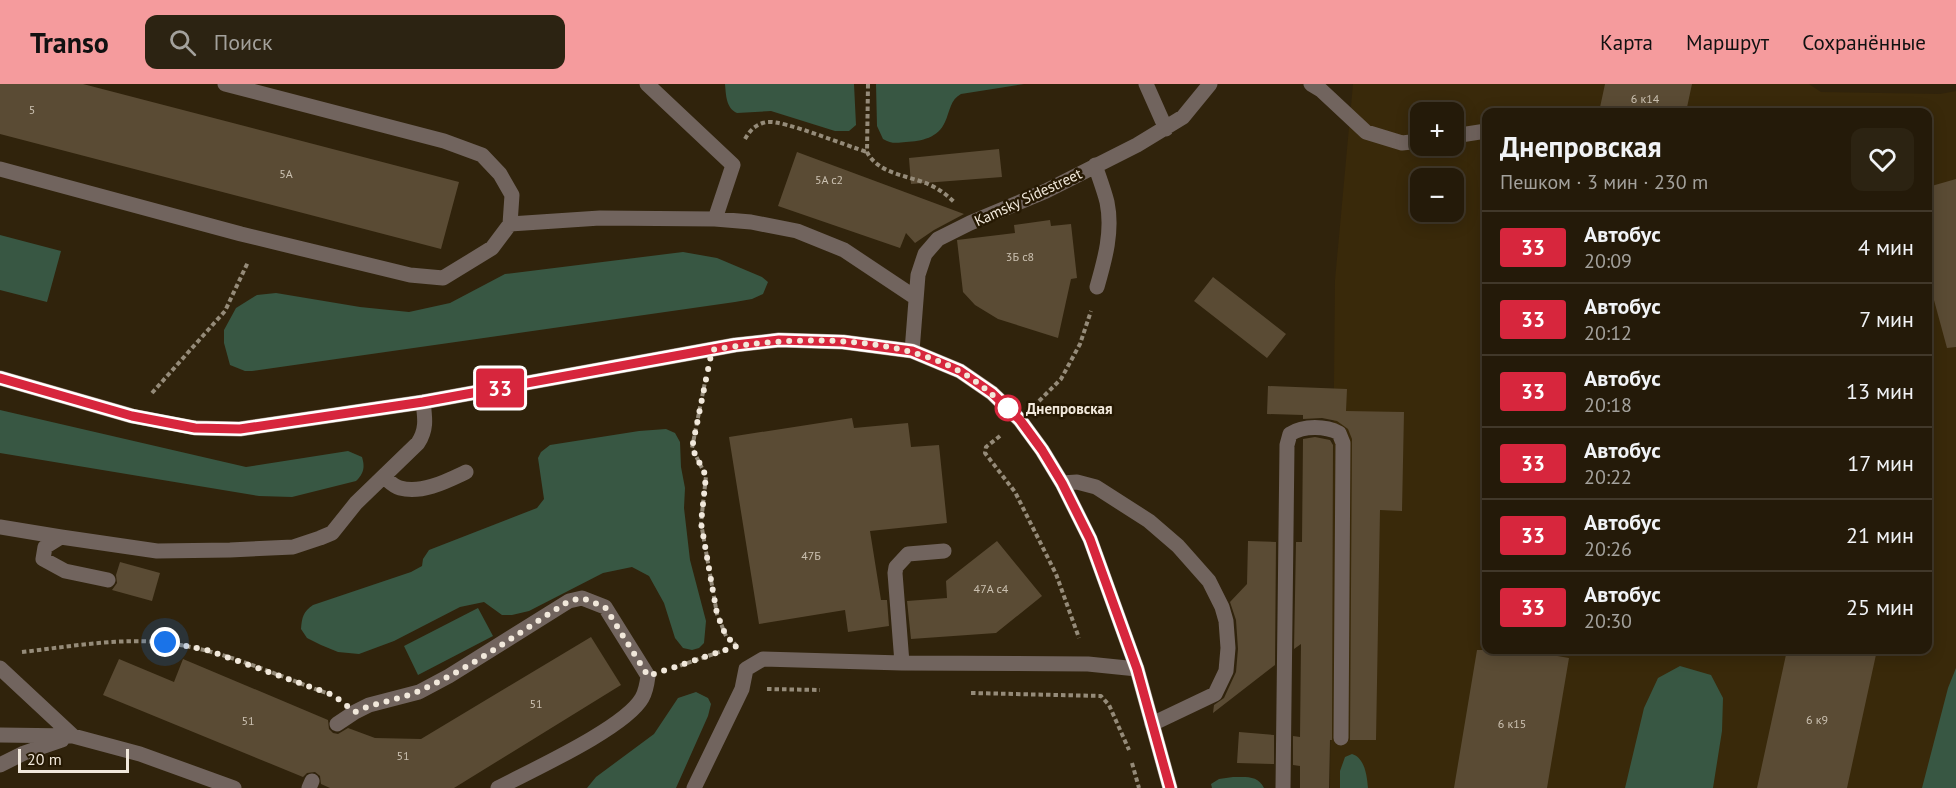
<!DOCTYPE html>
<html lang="ru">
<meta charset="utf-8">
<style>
:root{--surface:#241a09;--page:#2c2312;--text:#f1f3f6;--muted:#a3a19c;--line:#41382a;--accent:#f59b9d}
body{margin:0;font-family:"PT Sans",sans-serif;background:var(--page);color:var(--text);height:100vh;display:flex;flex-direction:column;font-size:22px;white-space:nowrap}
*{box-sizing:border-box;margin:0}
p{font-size:20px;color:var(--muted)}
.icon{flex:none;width:33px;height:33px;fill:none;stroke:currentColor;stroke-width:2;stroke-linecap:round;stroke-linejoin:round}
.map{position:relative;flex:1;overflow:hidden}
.details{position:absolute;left:1482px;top:24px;width:450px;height:546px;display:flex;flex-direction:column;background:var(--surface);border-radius:12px;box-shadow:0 3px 15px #0003,0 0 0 2px var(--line)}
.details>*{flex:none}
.badge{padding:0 12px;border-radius:4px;font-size:21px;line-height:39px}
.buttons{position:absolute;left:1410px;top:18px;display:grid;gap:12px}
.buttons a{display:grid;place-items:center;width:54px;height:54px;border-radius:12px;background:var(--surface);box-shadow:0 3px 15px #0003,0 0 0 2px var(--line);font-size:30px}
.scale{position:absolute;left:18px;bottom:15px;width:111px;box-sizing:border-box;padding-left:6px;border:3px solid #f1e8db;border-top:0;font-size:16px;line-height:21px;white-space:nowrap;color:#f1e8db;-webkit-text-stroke:4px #261903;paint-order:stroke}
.you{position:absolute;width:30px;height:30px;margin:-15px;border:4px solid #fff;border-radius:50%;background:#1a73e8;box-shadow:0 0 0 9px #1a73e833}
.map>.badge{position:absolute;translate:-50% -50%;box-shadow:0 0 0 3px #fff}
.round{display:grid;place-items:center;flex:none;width:63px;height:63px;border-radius:12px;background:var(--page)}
.headline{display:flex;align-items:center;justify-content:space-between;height:102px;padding:0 18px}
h1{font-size:28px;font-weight:600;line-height:45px}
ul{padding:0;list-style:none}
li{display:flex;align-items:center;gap:18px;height:72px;padding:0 18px;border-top:2px solid var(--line)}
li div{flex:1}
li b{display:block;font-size:22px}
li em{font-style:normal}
li .badge{min-width:66px;font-weight:700;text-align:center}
header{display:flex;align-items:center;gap:36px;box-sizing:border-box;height:84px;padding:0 30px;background:var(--accent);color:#111}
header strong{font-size:28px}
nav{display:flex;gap:33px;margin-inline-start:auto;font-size:21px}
.search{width:420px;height:54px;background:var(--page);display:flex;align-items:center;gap:15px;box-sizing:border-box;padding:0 21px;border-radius:12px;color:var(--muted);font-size:22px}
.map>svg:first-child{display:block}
.built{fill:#39290a;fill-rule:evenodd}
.green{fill:#385743}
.building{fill:#5a4b34}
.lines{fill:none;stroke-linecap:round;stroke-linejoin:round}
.path{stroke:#958b79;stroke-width:4;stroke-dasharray:4.5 3;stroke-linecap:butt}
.service{stroke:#71645e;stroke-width:15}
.secondary{stroke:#9c877f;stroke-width:15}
.line-casing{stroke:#fff;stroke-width:14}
.line{stroke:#d7263d;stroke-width:9}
.walk{stroke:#f1e8db;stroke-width:6;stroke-dasharray:0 10.8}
.stop-dot{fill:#fff;stroke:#d7263d;stroke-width:3}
.labels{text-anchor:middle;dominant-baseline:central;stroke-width:5;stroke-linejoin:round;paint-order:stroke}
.number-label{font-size:12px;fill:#cbc1b1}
.street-label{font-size:15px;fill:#f1e8db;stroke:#261903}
.stop-label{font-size:15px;font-weight:bold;fill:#f1e8db;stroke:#261903;text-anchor:start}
</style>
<header>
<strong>Transo</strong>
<div class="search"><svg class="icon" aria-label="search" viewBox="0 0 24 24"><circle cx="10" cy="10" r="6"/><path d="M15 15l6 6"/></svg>Поиск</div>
<nav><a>Карта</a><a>Маршрут</a><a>Сохранённые</a></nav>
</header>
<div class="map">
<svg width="1956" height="704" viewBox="0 0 1956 704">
<rect width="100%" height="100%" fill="#30230c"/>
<path class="built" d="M1353,0h456l12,8 119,2 16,-3v697h-626l5,-508zM1420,28h34v34h-34zM1486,28h442v538h-442zM1420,94h34v34h-34z"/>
<path class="green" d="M725,0h129l2,41 -7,6h-14l-64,-20 -34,2c-11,-5 -11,-18 -12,-29z
M876,0h148l-63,10c-11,6 -11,17 -16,28 -7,16 -23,19 -39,20 -9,1 -15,2 -23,-3l-6,-13z
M0,151l61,16 -14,51 -47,-12z
M683,168l34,6 45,19 6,5 -5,12 -11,5 -17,3 -483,69h-7l-15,-6 -6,-22v-13l12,-22 21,-13 19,-2 84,14 49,5 41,-9 55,-29z
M0,326l246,57 102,-16 14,6c3,10 2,16 -6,24l-64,16 -33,-1 -259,-43z
M666,345l9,4 5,9 1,25 4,21 -1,20 6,52 16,61 -2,22 -5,5 -7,2 -9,-2 -8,-10 -11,-35 -15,-27 -17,-9 -29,6 -74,38 -17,4h-10l-18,-13 -24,5 -66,34 -35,13 -21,-2 -17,-7 -14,-7 -6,-9c1,-12 2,-17 12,-24l98,-33 11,-6 1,-7 6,-9 108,-42 7,-9 -6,-41 3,-6 9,-7 89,-14z
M478,524l15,28 -75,39 -14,-29z
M1680,582l31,9 12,23 -1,33 -9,57h-88l19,-80 14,-30z
M1956,584v120h-34l26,-100z
M696,608l12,6 3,6 -3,12 -32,72h-89l9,-11 58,-43 24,-36z
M1352,670c13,4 15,22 16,34h-28v-17l5,-14z
M1233,693c13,0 25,-2 31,11h-52l-1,-4 8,-5z"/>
<path class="building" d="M0,0h83l376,98 -18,67 -441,-115z
M1605,0h87l-6,28h-87z
M999,65l3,28 -91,7 -2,-26z
M797,68l167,62 -30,16 -19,13 -9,-10 -6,15 -122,-42z
M1956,95v168l-9,1 -19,-70v-91z
M1050,136l1,6 20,-2 6,54 -6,1 -13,59 -60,-19 -23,-14 -12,-13 -6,-52 58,-7 -1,-8z
M1213,193l73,57 -19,24 -73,-57z
M1268,302l79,3 -1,22 58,1 -2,99 -22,-1 -4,230h-26l2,-301 -4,-10 -11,-8 -15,-3 -19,1v-4l-36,-1z
M852,334l2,10 54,-5 3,24 28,-2 8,78 -77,8 11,69h6l2,26 -41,6 -3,-22 -86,14 -30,-187z
M1315,353l15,3 3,5 -1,295h-2l-1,48h-29v-22l-7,-1v-29l7,1 1,-93 -7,5 2,-107h6l1,-103z
M997,457l45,55 -46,37 -85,6 -4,-38 40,-3 -1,-17z
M1248,457l28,1 -1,123 -62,48 1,-8 10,-7 12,-26 2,-23 -2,-29 -6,-18 17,-18z
M120,478l40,11 -8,28 -40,-11 5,-7 -1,-8z
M591,553l30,48 -167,103h-124l-9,-4 -1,-8 -5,-4 -8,1 -4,4 -200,-82 16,-36 55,23 9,-23 145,61 1,9 4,4 5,1 10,-6 27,10 46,1z
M1477,566h45l47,8 -22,130h-93z
M1787,566h90l-30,138h-90z
M1239,648l35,3v29l-37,-1z"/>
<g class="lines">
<path class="path" d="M868,0l-1,68c12,23 42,23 63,33 9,4 17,10 24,17
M745,55c5,-9 11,-15 22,-17 17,-2 80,24 100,30
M706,293l-14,71 14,28 -5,47 16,91 9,22 10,9
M152,309l73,-82 23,-49
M1039,317l22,-22 19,-35 11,-33
M1000,352l-14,11 -1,6 30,39 41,82 23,64
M22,568c45,-5 101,-15 145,-9 57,7 111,33 165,52
M673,584l55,-19
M767,605l53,1
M971,609l130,3 8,9 20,45
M1132,679l7,25"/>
<path class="service" d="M647,0l86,81 -18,54 36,3 46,9 47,19 72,48
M1146,0l20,45
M1311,0l10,6 45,42 36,11 18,-2
M1454,52l32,-5
M1095,81c4,12 9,25 12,37 6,29 -2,57 -10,85
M0,85l241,65 169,41 33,3 49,-30 18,-24 2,-29 -12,-21 -18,-19 -38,-14 -219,-57
M510,140l90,-6 115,1
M912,267l6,-76 7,-21 13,-15 32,-16 76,-32 91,-46 46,-28 27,-33
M384,393c5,4 9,9 16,11 22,6 47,-7 66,-16
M1062,399l15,-1 19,5 53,34 29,25 31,35 13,26 4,14 2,27 -2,23 -11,23 -63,30
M0,443l61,10 96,14 73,-1 63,-3 27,-9 12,-5 24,-30 62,-60c9,-14 7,-25 5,-41
M61,453l-16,10 -2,12 22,12 43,9
M902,579l-7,-90 1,-6 12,-13 36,-3
M0,584l73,68
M337,640l18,-12 14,-7 50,-13 30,-16 120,-75 13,-3 23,9 43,69c-1,8 -2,15 -6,22 -17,30 -110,72 -144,90
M0,651l73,1 67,18 94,34
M0,681l24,-12 38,-13
M309,704l3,-7
M694,704l48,-99 4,-20 17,-10 139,4 186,1 49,5
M1283,704l4,-343 3,-11c14,-9 36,-8 49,-1l4,10 -2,295"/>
<path class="secondary" d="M0,294l132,38 63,12 45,1 183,-27 312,-57 44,-5 64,2 69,9 48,20 32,22 28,27 22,30 20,33 28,56 47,130 33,119"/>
</g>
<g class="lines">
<g class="line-casing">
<path id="line" d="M0,294l132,38 63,12 45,1 183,-27 312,-57 44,-5 64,2 69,9 48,20 32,22 28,27 22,30 20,33 28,56 47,130 33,119"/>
</g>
<use href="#line" class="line"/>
<path class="walk" d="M165,558l42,8 126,45 22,17c21,-10 45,-12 66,-22 52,-23 100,-59 148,-89l13,-3 23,9 43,69 89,-30 -11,-10 -9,-22 -16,-91 5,-47 -14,-28 20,-98c75,-14 180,-17 249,22 18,10 31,23 47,36"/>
</g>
<circle class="stop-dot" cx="1008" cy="324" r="12"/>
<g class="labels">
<g class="number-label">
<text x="1645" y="14">6 к14</text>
<text x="32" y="25">5</text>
<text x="286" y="89">5А</text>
<text x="829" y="95">5А с2</text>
<text x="1020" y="172">3Б с8</text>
<text x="811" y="471">47Б</text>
<text x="991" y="504">47А с4</text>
<text x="536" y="619">51</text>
<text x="1817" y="635">6 к9</text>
<text x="248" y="636">51</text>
<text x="1512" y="639">6 к15</text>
<text x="403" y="671">51</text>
</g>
<g class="street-label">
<text transform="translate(1028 113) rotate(-25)">Kamsky Sidestreet</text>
</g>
<g class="stop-label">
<text x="1026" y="324">Днепровская</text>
</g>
</g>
</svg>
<div class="buttons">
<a>+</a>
<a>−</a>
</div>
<div class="scale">20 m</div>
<div class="you" style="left:165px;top:558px"></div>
<b class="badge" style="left:500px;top:304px;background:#d7263d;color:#fff">33</b>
<section class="details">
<div class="headline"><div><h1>Днепровская</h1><p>Пешком · 3 мин · 230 m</p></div><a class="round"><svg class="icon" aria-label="heart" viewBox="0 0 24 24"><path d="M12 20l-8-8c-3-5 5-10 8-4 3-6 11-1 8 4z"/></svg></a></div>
<ul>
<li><span class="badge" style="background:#d7263d;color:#fff">33</span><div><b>Автобус</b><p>20:09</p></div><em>4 мин</em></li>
<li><span class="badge" style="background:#d7263d;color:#fff">33</span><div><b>Автобус</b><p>20:12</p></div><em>7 мин</em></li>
<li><span class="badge" style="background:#d7263d;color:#fff">33</span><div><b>Автобус</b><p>20:18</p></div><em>13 мин</em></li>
<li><span class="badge" style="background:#d7263d;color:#fff">33</span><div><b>Автобус</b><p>20:22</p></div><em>17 мин</em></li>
<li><span class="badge" style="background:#d7263d;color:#fff">33</span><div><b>Автобус</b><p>20:26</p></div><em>21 мин</em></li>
<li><span class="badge" style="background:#d7263d;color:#fff">33</span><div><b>Автобус</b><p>20:30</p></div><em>25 мин</em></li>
</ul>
</section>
</div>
